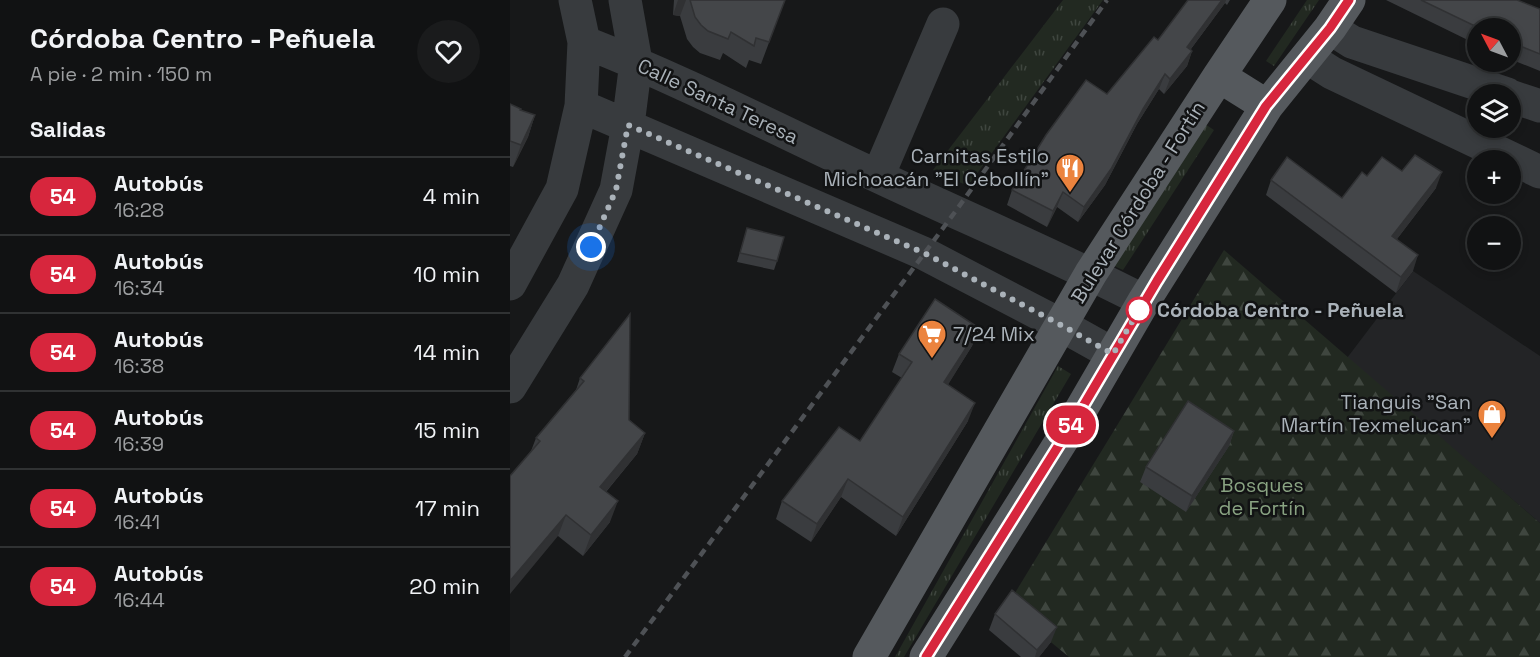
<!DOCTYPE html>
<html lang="es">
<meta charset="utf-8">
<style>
:root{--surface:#111213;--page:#1a1b1c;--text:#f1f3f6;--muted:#9c9ea0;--line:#303233}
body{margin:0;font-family:"Space Grotesk",sans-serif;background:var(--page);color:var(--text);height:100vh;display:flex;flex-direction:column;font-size:22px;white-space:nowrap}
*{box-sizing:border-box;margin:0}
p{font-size:20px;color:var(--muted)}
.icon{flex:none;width:33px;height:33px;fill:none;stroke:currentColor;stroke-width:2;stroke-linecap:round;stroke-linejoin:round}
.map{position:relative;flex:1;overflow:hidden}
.drawer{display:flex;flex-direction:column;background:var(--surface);width:510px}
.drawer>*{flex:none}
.badge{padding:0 12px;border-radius:20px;font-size:21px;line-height:39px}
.needle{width:39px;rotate:311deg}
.tools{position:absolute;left:957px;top:18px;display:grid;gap:12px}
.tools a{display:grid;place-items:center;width:54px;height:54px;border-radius:50%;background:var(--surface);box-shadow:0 3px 9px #0003,0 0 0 2px var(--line);font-size:30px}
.you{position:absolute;width:30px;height:30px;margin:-15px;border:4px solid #fff;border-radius:50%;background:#1a73e8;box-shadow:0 0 0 9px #1a73e833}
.map>.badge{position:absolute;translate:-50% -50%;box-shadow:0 0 0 3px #fff}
h2{padding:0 30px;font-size:22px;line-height:54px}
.round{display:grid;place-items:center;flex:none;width:63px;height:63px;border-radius:32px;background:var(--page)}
.summary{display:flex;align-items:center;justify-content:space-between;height:102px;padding:0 30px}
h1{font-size:28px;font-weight:800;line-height:45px}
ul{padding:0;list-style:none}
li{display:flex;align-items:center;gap:18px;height:78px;padding:0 30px;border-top:2px solid var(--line)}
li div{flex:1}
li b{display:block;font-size:22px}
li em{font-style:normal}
li .badge{min-width:66px;font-weight:700;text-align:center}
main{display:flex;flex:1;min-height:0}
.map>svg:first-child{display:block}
.built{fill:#232426}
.grass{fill:url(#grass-tufts)}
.forest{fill:url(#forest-firs)}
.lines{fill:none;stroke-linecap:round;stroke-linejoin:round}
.minor{stroke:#383b3e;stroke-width:33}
.major{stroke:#55595d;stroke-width:33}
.rail{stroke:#4e5155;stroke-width:4.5;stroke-dasharray:8 6;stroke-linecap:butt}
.wall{fill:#3a3c3f}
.shaded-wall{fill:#303133}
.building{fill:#444649;stroke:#303133;stroke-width:1.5}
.line-casing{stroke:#fff;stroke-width:14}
.line{stroke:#d7263d;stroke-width:9}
.walk{stroke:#aab2b9;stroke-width:6;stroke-dasharray:0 10.8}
.stop-dot{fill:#fff;stroke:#d7263d;stroke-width:3}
.labels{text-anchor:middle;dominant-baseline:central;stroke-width:5;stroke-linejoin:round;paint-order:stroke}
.street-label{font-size:20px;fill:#aab2b9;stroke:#121314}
.poi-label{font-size:20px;fill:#aab2b9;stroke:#121314;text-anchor:end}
.stop-label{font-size:20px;font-weight:bold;fill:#aab2b9;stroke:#121314;text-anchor:start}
.park-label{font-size:20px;fill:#89a382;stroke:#121314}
</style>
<main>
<section class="drawer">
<div class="summary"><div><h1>Córdoba Centro - Peñuela</h1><p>A pie · 2 min · 150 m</p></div><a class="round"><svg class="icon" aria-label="heart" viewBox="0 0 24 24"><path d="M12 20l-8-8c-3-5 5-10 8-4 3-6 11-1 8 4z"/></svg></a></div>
<h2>Salidas</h2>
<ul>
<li><span class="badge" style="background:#d7263d;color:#fff">54</span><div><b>Autobús</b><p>16:28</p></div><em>4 min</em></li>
<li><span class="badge" style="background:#d7263d;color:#fff">54</span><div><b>Autobús</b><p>16:34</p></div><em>10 min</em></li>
<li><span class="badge" style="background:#d7263d;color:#fff">54</span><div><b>Autobús</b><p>16:38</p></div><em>14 min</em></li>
<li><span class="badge" style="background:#d7263d;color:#fff">54</span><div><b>Autobús</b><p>16:39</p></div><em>15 min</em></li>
<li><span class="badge" style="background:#d7263d;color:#fff">54</span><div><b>Autobús</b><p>16:41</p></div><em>17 min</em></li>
<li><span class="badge" style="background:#d7263d;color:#fff">54</span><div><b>Autobús</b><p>16:44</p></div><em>20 min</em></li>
</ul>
</section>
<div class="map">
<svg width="1030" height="657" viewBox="0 0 1030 657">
<defs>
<pattern id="grass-tufts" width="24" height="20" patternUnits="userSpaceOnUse" patternTransform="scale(1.5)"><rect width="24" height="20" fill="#222921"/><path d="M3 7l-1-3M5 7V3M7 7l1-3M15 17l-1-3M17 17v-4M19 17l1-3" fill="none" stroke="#3f463f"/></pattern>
<pattern id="forest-firs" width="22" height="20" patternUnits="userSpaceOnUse" patternTransform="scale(1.5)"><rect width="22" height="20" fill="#222921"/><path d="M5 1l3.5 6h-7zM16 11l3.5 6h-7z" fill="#3f463f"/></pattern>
</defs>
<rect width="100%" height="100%" fill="#171819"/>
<path class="built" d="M903,271l127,85v167l-193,-165z"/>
<path class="grass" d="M553,0h40l-135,186 -35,-16z
M797,0h12l-45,66 -8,-5z
M695,124l9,6 -91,140 -11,-5z
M548,366l13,8 -167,283h-9z"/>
<path class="forest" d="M714,250l316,273v134h-471l-62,-51z"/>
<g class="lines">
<path class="minor" d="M820,28l22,14 155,52
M74,42c100,39 196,89 293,134 89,42 180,80 267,125
M797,57l25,16 208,99
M1000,96l30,10
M71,106l342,147 138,72 52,29
M368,176l65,-152
M0,284l52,-95 19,-83 3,-64 -9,-42
M0,387l63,-102 43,-95 12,-65 8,-63 -11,-62"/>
<path class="major" d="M709,76l48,30
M359,657l222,-384 128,-197 51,-76
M416,657l153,-244 65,-112 123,-195 63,-78 19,-28"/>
<path class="rail" d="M115,657l330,-445 152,-212"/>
</g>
<path class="wall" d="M164,0h111l-24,64 -12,-4 -3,8 -23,-15 -3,7 -20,-7 -7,-6 -6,-8 -7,-23 -7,-1z
M678,0h42l-3,5 -2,-2 -34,46 1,2 -5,15 -23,28 -5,-5 -22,35 -32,61 -27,37 -21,-15 -10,20 -40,-22 5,-15 95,-96 51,-54z
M876,0h131l23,9v62l-30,-12v-31h-32v17z
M0,104l11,6 14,5 -7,22 -15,30 -3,-1z
M892,171l34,17 -39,51 16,32 -17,22 -130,-98 5,-15 71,18 25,-22z
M237,228l30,33 -3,9 -37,-8z
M469,328l-7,18 -24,38 20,37 -72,115 -55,-39 -30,45 -35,-23 6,-18 78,-60 42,-63 -10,-6 7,-18z
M70,378l65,55 -8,21 -31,38 4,30 -27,34 -25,-20 -27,-85 5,-13 40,-48z
M724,431l-5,15 -43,66 -46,-30 6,-15z
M485,614l56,28 -12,15h-18l-32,-27z"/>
<path class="shaded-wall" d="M168,0h8l-6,16 -7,-1z
M712,0h4l-1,3 -44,59 6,-15z
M682,51l-5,15 -23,28 6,-15z
M655,74l-6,15 -22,35 -32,61 -27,37 6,-15z
M25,115l-7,22 -15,30 8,-22z
M932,172l-6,16 -49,64 5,-16z
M553,192l-6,15 -10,20 6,-16z
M908,255l-5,16 -17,22 5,-16z
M469,328l-7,18 -34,55 6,-19z
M465,403l-7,18 -72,115 7,-19z
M724,431l-5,15 -43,66 6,-16z
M135,433l-8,21 -45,54 8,-21z
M338,479l-7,18 -30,45 6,-18z
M108,501l-8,21 -27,34 8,-21z
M56,515l-8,21 -48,58v-13z
M547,627l-6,15 -12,15h-4l2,-7z"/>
<path class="building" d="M180,0h95l-16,42 -13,-4 -2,8 -23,-14 -3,7 -20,-8 -7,-6 -6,-8z
M678,0h34l-35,47 5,4 -22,28 -5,-5 -22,35 -32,60 -27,38 -21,-15 -10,19 -41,-21 34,-55 40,-55 21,14 47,-57 4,3z
M911,0h96l23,9v45l-30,-12v-14h-31z
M0,104l11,5 -1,1 15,5 -14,30 -11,-4z
M905,155l27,17 -50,64 26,19 -17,22 -130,-97 16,-23 55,41 20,-26 5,4 15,-19 20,14z
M237,228l37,9 -7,24 -37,-8z
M425,299l44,29 -35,54 31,21 -72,114 -55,-38 -31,45 -35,-23 57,-74 21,14 52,-79 -13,-8z
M120,314l-1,106 16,13 -45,54 18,14 -27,34 -25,-20 -56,66v-105l30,-35 -4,-3 48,-57 -4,-3z
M678,401l46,30 -42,65 -46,-29z
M502,590l45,37 -20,23 -42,-36z"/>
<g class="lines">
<g class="line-casing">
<path id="line" d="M416,657l153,-244 78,-132 109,-175 64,-78 19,-28"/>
</g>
<use href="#line" class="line"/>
<path class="walk" d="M81,247l25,-57 12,-65 296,128 137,72 52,29 26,-44"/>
</g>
<defs>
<g id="restaurant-pin" transform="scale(1.5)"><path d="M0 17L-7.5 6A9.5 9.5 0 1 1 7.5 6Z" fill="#eb833e" stroke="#121314"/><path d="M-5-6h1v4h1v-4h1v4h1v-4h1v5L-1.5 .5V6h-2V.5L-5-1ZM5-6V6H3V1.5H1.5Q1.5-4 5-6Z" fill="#fff"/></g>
<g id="supermarket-pin" transform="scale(1.5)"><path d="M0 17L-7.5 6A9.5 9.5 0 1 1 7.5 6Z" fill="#eb833e" stroke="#121314"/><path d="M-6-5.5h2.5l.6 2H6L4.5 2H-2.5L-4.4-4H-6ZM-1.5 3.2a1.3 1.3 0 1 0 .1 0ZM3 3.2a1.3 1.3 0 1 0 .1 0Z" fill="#fff"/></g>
<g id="shop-pin" transform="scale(1.5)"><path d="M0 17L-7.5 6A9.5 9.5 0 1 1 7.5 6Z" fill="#eb833e" stroke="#121314"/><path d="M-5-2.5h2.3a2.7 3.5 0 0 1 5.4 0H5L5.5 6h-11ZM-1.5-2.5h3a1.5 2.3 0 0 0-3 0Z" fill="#fff"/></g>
</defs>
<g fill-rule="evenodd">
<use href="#restaurant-pin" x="560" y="168"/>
<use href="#supermarket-pin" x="422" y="334"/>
<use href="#shop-pin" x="982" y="414"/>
</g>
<circle class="stop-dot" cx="629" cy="310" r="12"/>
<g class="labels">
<g class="street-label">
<text transform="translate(208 101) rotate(25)">Calle Santa Teresa</text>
<text transform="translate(628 202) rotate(-58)">Bulevar Córdoba - Fortín</text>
</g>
<g class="poi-label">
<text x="539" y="156">Carnitas Estilo<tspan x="539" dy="23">Michoacán "El Cebollín"</tspan></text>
<text x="443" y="334" text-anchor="start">7/24 Mix</text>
<text x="961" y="402">Tianguis "San<tspan x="961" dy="23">Martín Texmelucan"</tspan></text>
</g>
<g class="stop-label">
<text x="647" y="310">Córdoba Centro - Peñuela</text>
</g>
<g class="park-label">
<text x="752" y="485">Bosques<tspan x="752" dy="23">de Fortín</tspan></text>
</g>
</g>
</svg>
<div class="tools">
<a><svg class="needle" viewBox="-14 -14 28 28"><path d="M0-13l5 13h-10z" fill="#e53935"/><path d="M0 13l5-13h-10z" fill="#9c9ea0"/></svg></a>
<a><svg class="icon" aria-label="layers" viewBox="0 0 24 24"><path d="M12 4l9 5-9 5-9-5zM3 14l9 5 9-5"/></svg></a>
<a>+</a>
<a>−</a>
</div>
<div class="you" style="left:81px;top:247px"></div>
<b class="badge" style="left:561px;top:425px;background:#d7263d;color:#fff">54</b>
</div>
</main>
